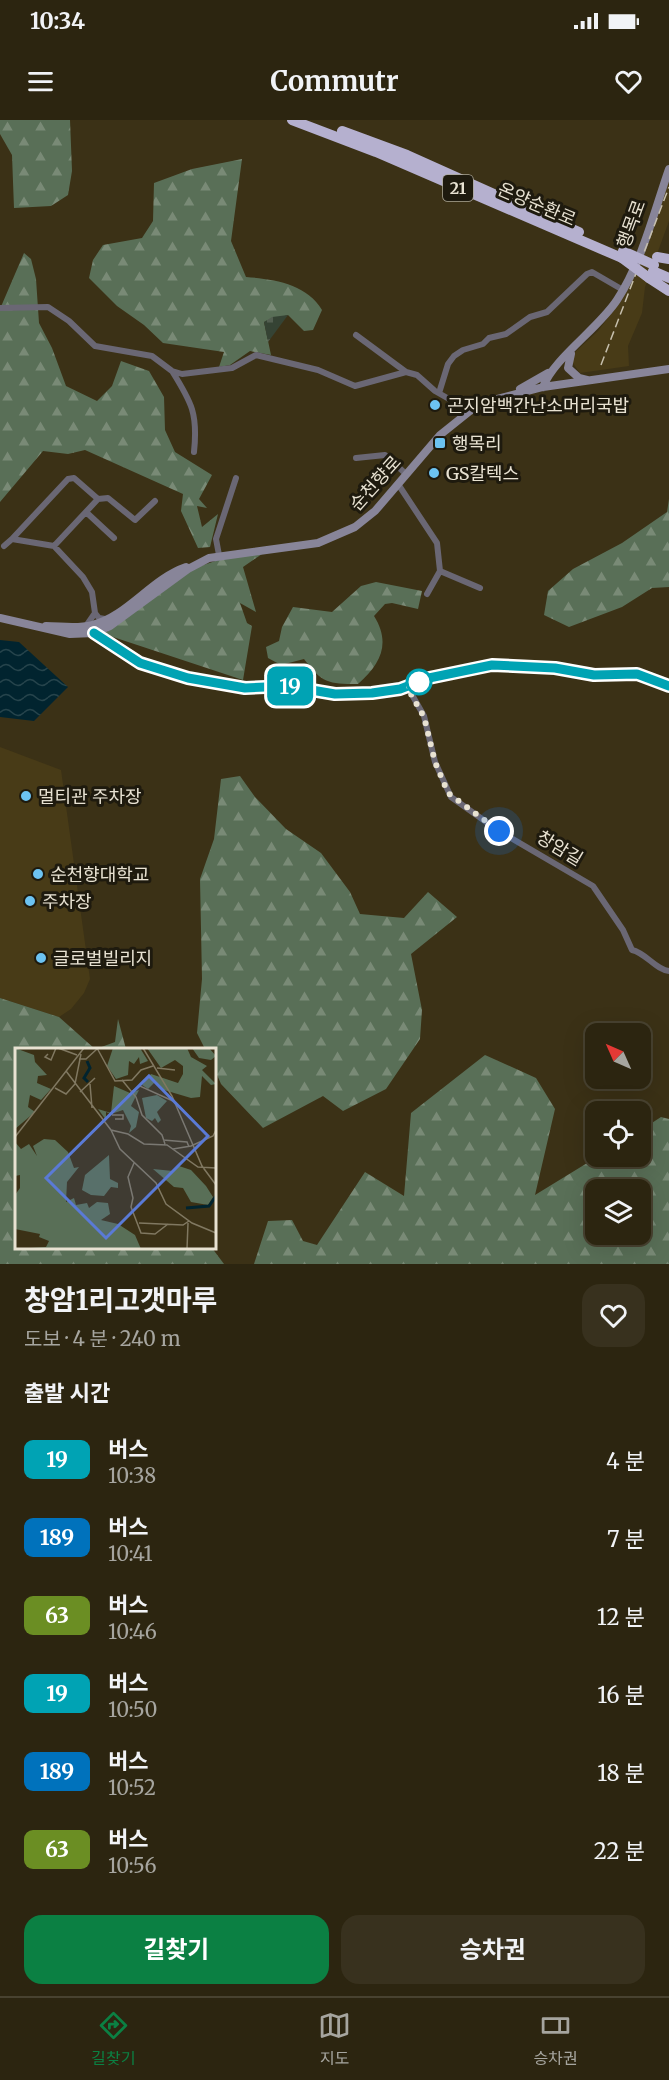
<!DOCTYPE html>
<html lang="ko">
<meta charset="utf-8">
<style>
:root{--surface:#2c2510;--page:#38311e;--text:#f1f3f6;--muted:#a6a59f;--line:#484230;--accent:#0b8043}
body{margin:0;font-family:Merriweather,"Noto Sans KR",serif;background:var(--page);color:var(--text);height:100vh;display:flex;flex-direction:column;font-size:22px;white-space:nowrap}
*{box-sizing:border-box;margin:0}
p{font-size:20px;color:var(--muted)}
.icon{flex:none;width:33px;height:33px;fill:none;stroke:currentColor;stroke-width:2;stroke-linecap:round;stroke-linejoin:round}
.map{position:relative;height:1144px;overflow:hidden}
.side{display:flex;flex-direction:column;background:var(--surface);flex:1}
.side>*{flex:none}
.badge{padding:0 12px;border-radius:9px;font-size:21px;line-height:39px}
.needle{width:39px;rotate:315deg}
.buttons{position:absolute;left:585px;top:903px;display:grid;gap:12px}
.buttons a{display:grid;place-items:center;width:66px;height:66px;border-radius:12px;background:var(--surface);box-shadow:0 6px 24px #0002,0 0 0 2px var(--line);font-size:30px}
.you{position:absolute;width:30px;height:30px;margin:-15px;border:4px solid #fff;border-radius:50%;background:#1a73e8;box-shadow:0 0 0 9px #1a73e833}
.map>.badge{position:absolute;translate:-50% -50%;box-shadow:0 0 0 3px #fff}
h2{padding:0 24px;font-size:22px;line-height:54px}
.round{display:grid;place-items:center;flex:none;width:63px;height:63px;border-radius:18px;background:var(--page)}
.summary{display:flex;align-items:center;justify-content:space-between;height:102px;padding:0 24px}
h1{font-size:28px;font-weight:700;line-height:45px}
.primary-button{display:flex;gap:12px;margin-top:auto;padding:12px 24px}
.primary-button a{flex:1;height:69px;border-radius:18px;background:var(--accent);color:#fff;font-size:24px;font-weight:700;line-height:69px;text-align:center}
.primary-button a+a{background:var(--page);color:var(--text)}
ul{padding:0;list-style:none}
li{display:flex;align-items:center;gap:18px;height:78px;padding:0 24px}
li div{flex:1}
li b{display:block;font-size:22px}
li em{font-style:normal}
li .badge{min-width:66px;font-weight:700;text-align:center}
.status{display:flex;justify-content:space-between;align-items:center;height:42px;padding:0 30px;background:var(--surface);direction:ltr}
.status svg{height:16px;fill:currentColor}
header{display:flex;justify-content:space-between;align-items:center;height:78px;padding:0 24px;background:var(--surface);font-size:27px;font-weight:700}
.tabs{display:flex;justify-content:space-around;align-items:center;height:84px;border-top:2px solid var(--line);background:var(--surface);font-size:16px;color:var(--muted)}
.tabs a{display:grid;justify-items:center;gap:3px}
.tabs .selected{color:var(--accent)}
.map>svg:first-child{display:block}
.built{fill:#483b17}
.forest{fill:url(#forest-firs);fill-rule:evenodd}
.cemetery{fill:url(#cemetery-stones)}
.water{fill:url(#water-waves)}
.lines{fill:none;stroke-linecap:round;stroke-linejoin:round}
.street{stroke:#6a6774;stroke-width:6}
.secondary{stroke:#888599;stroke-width:8}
.highway{stroke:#b5b0cf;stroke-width:10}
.rail{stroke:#c6bfad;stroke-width:1.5;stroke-dasharray:9 4.5;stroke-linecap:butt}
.highway-bridge{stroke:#b5b0cf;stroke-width:10}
.line-casing{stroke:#fff;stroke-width:14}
.line{stroke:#00a3b4;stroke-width:9}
.walk{stroke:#e8e2d2;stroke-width:6;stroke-dasharray:0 10.8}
.poi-dot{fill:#6cc3f2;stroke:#1e1a0e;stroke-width:2}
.stop-dot{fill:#fff;stroke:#00a3b4;stroke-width:3}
.labels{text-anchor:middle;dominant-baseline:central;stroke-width:6;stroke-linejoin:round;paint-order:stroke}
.shield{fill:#1e1a0e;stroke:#aba697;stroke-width:1.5}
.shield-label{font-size:16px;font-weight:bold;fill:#e8e2d2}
.street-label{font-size:18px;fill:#e8e2d2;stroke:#1e1a0e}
.poi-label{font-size:18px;fill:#e8e2d2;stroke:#1e1a0e;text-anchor:start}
.inset-river{fill:none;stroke:#01242f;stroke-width:3}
.inset-road{fill:none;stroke:#807861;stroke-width:1.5}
.view{fill:#5a7ad6;fill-opacity:0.15;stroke:#5a7ad6;stroke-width:3}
.inset-edge{fill:none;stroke:#e8e2d2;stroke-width:3}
</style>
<div class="status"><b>10:34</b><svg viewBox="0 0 49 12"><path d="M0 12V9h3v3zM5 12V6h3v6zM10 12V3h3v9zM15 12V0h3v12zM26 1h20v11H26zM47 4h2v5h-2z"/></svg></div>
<header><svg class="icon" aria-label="menu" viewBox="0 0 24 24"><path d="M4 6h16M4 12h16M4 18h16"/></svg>Commutr<svg class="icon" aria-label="heart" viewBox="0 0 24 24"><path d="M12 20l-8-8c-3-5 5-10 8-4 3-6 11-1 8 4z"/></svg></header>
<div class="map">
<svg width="669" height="1144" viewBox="0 0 669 1144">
<defs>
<pattern id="forest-firs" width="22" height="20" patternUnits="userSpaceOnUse" patternTransform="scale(1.5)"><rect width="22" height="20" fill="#596f57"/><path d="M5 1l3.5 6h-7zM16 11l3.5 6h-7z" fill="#798a76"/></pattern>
<pattern id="cemetery-stones" width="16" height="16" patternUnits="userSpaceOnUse" patternTransform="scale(1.5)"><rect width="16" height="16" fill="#354334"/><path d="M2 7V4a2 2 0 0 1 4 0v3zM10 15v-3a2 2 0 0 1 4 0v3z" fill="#525e50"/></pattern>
<pattern id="water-waves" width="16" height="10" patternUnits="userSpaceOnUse" patternTransform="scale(1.5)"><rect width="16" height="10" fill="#01242f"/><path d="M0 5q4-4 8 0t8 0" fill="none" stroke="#26444c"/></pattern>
</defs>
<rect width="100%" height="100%" fill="#3b3116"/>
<path class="built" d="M669,55v46l-24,66 -3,26 -14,33 1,20 -49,7 -8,-11 1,-8 25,-23 23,-30z
M0,627l61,23 29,209 -6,14 -13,16 -12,8 -59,-19z"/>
<path class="forest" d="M0,0h70l2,51 -4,24 -17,11 -37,2 -2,-53 -12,-21z
M242,39l-11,82 15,36c28,2 61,7 76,33l-9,20 -9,1 -16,-16 -24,7 7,33 -21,-4 -20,14 -11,2 5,-15 -61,-9 -19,-18 -27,-19 -28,-28 4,-18 10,-15 39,-7 11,-17 1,-38 38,-14z
M24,133l7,6 5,20 3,44 13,25 14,38 31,15 15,-15 9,-25 28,10 15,26 1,33 10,22 37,23 -13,24 8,9 -10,-2 5,21 16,-13 -8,33 -12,1 -17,-37 2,-17 -98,-44 -17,4 -25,-3 -43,51v-193z
M669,379v88l-17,1 -30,19 -53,20 -25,-12 4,-24 25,-22 49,-26 45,-31z
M262,434l-19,13 13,45 -16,-9 7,20 5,3 -9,54 -139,-46 91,-66 26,-9z
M376,462l46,9 -4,18 -26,-6 -7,1 -11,12c17,27 7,48 -16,68 -30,0 -36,-1 -54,-25l-23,6 -13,-7 -2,-11 13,-6 3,-14 11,-20 39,5 29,-26z
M240,656l15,21 31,32 35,24 29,39 10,22 44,4 24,-26 29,25 -46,37 11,56 -2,29 -34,50 -43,22 -20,-15 -60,32 -42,-44 -6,-14 -1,-20 -9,-1 -8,-16 5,-54 -2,-100 14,-40 7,-60z
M0,878l59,19 36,32 -79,1v198h196l12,16h-224z
M118,899l8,30h-30l19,-7z
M485,935l51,23 19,31 -20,86 62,-38 43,-1 1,-26 20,-13 8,2v145h-415l14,-43 24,-1 11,21 14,4 48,-73 39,24 7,-83zM596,1070h44v44h-44z"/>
<path class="cemetery" d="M288,195l-20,27 -4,-20 8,-5z"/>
<path class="water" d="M0,520l19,2 49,45 -34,34 -34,-4z"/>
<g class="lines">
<path class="street" d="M0,188l48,-1 21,14 26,25 57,10 20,15 10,3 50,-6 24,-13 62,15 37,16 51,-14 11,3 18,16 35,20
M356,215l50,37
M172,251c20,32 26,43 22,81
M439,273l9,-29 6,-8 9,-6 20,-6 6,-6 17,-4 24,-17 17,-5 40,-38 5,-2 31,18
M356,338l29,-3 21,19
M398,364l39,59 3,28 -13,23
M98,379l10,-1 27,22 20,-19
M86,392l28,26
M12,419l56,-60 6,-1 24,21 -44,47
M4,426l8,-7 42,7 29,31 9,15 3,21
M219,435l-3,-16 20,-61
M440,451l40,17
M86,506l9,-13 4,5 6,1
M94,513l46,30 48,15 57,10 43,-2 47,8 37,-1 120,-28 63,3 39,7 43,-1 32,12
M407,566l17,30 11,46 16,35 48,34 94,55 30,44 9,20c14,3 24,20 37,21"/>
<path class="secondary" d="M571,234l-3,14 11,10 8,2
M543,267c11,-29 55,-58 74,-87 25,-38 37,-88 52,-131
M520,269l28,-16
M0,498l70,16 24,-1 16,-7 78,-57 21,-11 109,-15 37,-16 20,-16 65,-76 30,-24 19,-10 54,-14 126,-18
M46,506c15,0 31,3 46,-1 36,-9 59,-46 94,-58"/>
<path class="highway" d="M292,0l84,32 246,106
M342,11l65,24 172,77
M657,137l12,2
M653,151l16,7
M649,158l20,13"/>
<path class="rail" d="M601,245l68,-178"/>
<path class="highway-bridge" d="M623,131l31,14
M622,138l27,20"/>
</g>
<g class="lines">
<g class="line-casing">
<path id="line" d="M94,513l46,30 48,15 57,10 43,-2 47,8 37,-1 28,-4 29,-11 63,-13 63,3 39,7 43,-1 32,12"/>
</g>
<use href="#line" class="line"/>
<path class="walk" d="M419,562l-12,5 17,30 11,45 13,31 51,38"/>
</g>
<g class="poi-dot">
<circle cx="435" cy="285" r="6"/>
<rect x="434" y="317" width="12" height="12" rx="3"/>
<circle cx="434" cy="353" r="6"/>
<circle cx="26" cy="676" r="6"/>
<circle cx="38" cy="754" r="6"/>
<circle cx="30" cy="781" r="6"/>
<circle cx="41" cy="838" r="6"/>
</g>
<circle class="stop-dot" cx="419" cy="562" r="12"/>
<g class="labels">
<rect class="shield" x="443" y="55" width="30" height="26" rx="4.5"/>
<g class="shield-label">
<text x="458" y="68">21</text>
</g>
<g class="street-label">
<text transform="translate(537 84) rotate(23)">온양순환로</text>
<text transform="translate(631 104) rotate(-70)">행목로</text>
<text transform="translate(375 363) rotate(-48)">순천향로</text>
<text transform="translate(560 728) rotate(31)">창암길</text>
</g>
<g class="poi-label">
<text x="447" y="285">곤지암백간난소머리국밥</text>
<text x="452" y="323">행목리</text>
<text x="446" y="353">GS칼텍스</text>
<text x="38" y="676">멀티관 주차장</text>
<text x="50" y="754">순천향대학교</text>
<text x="42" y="781">주차장</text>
<text x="53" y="838">글로벌빌리지</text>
</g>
</g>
<g transform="translate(15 928)">
<rect width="201" height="201" fill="#3b3116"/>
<path d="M0,0l19,7 1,7 12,13 -9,1 -1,7 14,6 -10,11 -11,-5 -2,12 7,5 -20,17zM98,0h27l8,13 -8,3 -1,-7 -5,7 -5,-3 -1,14 -12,4 -9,-13zM132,0h40l4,9 16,9 -5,4 14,14 -5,1 -9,-9 -2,21 -9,1 -27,-8 -9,-8 -7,7 -6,-4 9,-11 27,9 5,-9v-8l-8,-6 -14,8zM177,0h17l7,8 -5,4 -12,-2zM99,38l16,7 9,-3 -8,16 8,6 -3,15 -7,6 2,-7 -8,-16 -12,4 -5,-2v8l-8,-11 13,4zM142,47l10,6 -10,11 4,8 -3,3 -3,-5 -3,3 -6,-3 -4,-20zM29,91l11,1 13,12 6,16 5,-1 -12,15 -1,20 8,-4 2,7 11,-2 2,5 8,-6 11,1 2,11 -9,6 17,4 17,11 6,14h-126l31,-2 3,-6 -10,-4 1,-3 -25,-5v-34l5,-7v-13l-5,1v-34l6,7 8,-5 8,12 -4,-10zM94,107l1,24 8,4v5l-7,-1 -7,9 -13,-1 -9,-5 3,-15zM164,118l12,4 15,16 7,11 -5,8 -17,-3 -8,-14 -9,-1 -21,-18 20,2z" fill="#596f57"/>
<path class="inset-river" d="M72,13l3,7 -6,10 4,4M171,160l23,-2 7,-10"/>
<path class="inset-road" d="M43,0l19,7M82,0l18,33 17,-1 9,-10 12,-4M128,0l29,48 30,70 14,19M33,6l-3,3 6,3 5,-12M64,11h7l11,-10M142,20l18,2M51,23l45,59 17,4 16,10 23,1 31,22 18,1M107,32l14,17 6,18 20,20 3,9M75,36l2,24M40,40l11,6 9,-10 6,-30M65,44l15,-14M116,44l9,-6 33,15M97,67h11v4h-8M96,82l9,19 36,34 10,21 26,19 24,10M0,89l69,-89M148,92l24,2 2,5M158,101l18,-3 22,-10 3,-6M119,115l-6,14 5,21 -2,9 10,26 14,1 13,-10M124,175l44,2 6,-4M172,201l1,-26"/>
<path class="view" d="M134,28l59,60 -102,102 -60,-60z"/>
<rect width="201" height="201" class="inset-edge"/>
</g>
</svg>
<div class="buttons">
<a><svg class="needle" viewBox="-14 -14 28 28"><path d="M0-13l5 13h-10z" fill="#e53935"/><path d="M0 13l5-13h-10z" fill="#a6a59f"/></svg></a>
<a><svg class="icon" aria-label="locate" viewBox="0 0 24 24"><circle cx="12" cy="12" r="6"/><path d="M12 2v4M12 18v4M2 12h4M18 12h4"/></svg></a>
<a><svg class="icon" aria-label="layers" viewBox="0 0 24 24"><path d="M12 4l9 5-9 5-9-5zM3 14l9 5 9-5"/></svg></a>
</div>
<div class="you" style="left:499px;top:711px"></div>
<b class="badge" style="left:290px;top:566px;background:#00a3b4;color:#fff">19</b>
</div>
<section class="side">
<div class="summary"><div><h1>창암1리고갯마루</h1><p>도보 · 4 분 · 240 m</p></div><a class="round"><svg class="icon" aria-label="heart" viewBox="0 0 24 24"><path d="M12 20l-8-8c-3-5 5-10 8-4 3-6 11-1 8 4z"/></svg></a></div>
<h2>출발 시간</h2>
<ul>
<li><span class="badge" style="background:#00a3b4;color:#fff">19</span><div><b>버스</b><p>10:38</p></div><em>4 분</em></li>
<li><span class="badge" style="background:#0072bc;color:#fff">189</span><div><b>버스</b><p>10:41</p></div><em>7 분</em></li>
<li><span class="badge" style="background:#6b8e23;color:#fff">63</span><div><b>버스</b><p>10:46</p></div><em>12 분</em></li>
<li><span class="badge" style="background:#00a3b4;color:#fff">19</span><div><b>버스</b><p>10:50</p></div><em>16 분</em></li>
<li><span class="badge" style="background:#0072bc;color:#fff">189</span><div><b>버스</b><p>10:52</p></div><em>18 분</em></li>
<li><span class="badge" style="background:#6b8e23;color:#fff">63</span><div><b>버스</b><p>10:56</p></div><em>22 분</em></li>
</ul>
<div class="primary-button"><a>길찾기</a><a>승차권</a></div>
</section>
<nav class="tabs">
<a class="selected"><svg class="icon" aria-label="directions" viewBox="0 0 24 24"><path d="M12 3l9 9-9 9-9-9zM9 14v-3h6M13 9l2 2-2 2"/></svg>길찾기</a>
<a><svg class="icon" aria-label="map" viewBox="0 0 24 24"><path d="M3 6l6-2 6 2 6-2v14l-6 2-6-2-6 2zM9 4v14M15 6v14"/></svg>지도</a>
<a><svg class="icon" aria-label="tickets" viewBox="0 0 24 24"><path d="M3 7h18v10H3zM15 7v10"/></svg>승차권</a>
</nav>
